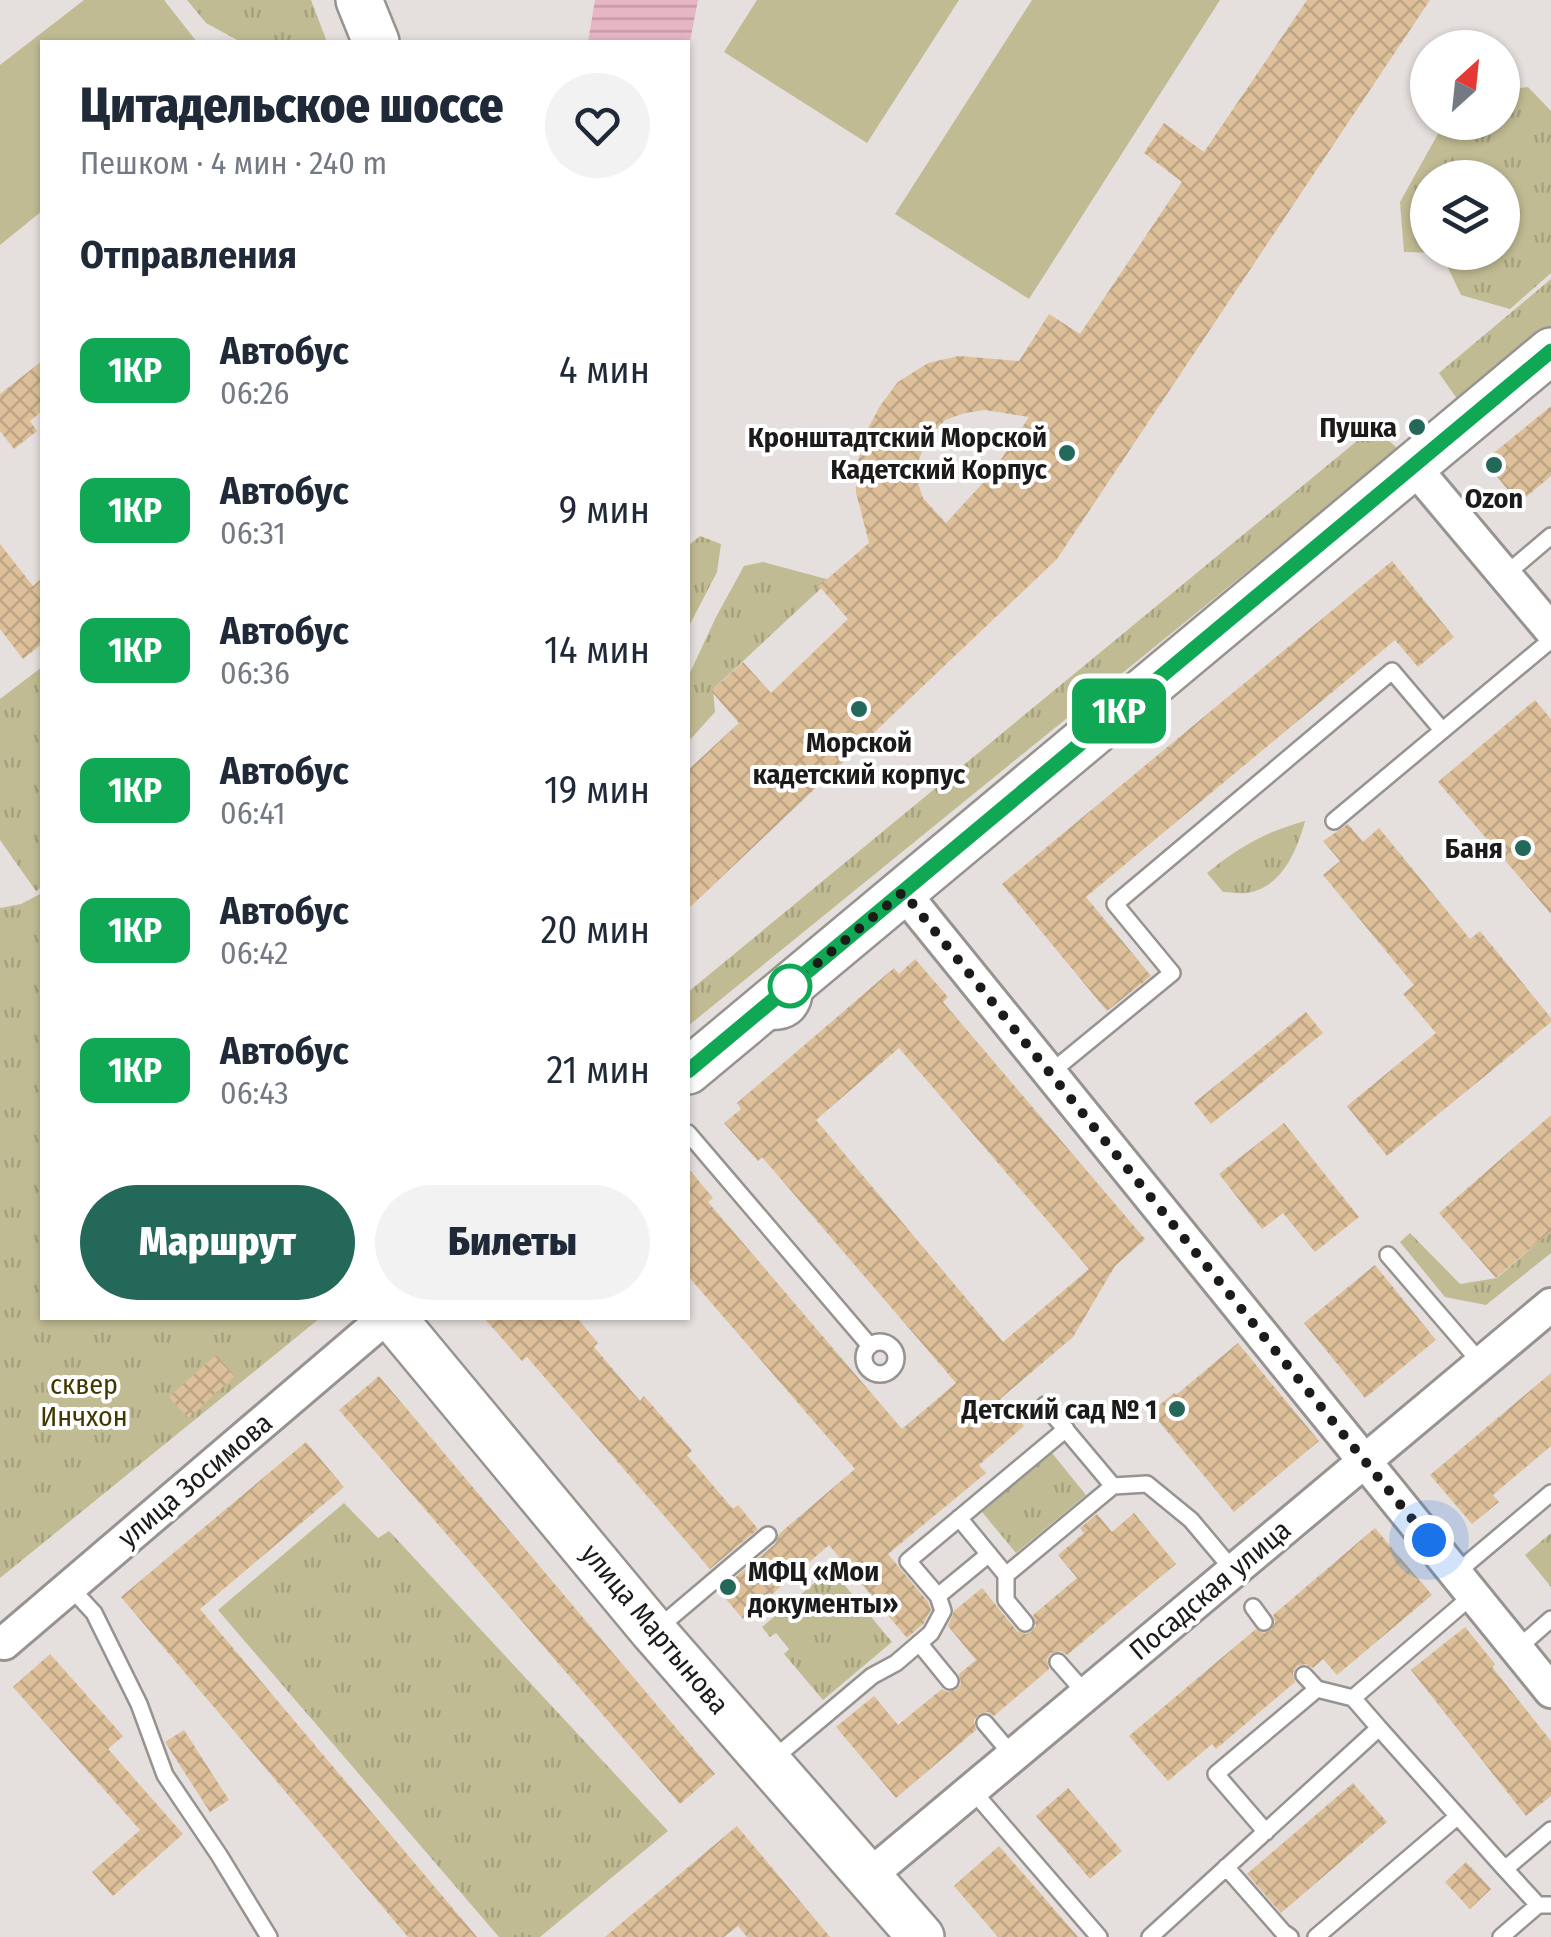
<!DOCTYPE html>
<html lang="ru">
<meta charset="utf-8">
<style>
:root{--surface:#fff;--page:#f2f2f3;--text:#1f2937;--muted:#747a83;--accent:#24685a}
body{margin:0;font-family:"Fira Sans Condensed",sans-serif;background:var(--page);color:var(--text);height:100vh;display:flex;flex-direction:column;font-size:38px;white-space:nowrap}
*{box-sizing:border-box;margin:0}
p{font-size:32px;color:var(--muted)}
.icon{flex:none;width:55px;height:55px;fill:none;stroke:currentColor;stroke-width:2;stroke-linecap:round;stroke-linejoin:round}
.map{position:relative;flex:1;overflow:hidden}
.panel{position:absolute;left:40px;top:40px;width:650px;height:1280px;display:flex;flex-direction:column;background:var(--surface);border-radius:0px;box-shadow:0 2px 8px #0004}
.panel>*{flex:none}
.badge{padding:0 20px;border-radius:15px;font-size:35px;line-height:65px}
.needle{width:65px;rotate:27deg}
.buttons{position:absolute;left:1410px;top:30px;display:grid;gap:20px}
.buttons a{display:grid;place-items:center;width:110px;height:110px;border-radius:50%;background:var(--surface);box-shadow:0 2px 8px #0004;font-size:50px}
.you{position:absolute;width:50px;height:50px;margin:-25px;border:8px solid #fff;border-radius:50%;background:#1a73e8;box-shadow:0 0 0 15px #1a73e833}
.map>.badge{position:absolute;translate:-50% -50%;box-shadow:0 0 0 5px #fff}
h2{padding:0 40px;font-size:38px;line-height:90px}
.round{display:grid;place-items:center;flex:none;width:105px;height:105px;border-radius:52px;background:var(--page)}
.overview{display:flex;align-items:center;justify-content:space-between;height:170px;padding:0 40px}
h1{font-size:48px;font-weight:800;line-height:75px}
.primary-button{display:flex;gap:20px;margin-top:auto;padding:20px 40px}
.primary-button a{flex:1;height:115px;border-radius:60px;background:var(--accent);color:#fff;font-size:40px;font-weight:800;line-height:115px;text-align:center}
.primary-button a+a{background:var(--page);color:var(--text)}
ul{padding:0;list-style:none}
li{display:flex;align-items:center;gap:30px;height:140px;padding:0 40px}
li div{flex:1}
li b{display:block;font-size:38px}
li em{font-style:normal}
li .badge{min-width:110px;font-weight:700;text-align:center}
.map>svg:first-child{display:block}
.grass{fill:url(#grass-tufts);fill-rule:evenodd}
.garden{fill:#c1bb93}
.water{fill:url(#water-rules)}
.building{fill:url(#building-cross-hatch);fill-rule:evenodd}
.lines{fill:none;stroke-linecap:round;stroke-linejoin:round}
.lane-casing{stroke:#979390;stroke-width:20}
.street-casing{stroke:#979390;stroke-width:38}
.secondary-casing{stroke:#979390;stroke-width:50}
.lane{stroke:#fff;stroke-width:15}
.street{stroke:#fff;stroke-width:32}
.secondary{stroke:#fff;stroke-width:45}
.line-casing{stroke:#fff;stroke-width:22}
.line{stroke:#10a855;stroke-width:15}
.walk{stroke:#1d1b1a;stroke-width:10;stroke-dasharray:0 18}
.poi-dot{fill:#24685a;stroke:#fff;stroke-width:4}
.stop-dot{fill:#fff;stroke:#10a855;stroke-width:5}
.labels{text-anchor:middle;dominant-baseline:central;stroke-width:8;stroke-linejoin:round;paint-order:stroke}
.poi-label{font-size:28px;font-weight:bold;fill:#1d1b1a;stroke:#fff;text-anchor:end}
.park-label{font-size:28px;fill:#413800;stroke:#fff}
.street-label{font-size:28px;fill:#1d1b1a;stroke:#fff}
</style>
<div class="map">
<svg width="1551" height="1937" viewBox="0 0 1551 1937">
<defs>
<pattern id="grass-tufts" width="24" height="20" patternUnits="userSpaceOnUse" patternTransform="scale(2.5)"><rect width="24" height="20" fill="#c1bb93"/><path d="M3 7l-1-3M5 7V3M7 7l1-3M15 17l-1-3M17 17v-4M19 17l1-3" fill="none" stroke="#a5a07e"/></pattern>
<pattern id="water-rules" width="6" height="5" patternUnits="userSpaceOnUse" patternTransform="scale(2.5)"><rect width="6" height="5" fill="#e7b6c5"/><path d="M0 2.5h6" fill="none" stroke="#c69ca9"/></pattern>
<pattern id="building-cross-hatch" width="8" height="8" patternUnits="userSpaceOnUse" patternTransform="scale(2.5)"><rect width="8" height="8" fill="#ddc09a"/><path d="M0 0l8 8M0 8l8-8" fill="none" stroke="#bda484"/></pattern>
</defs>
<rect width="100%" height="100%" fill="#e5dfdd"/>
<path class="grass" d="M187,0h124l16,42h-86l-35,-19z
M1528,87l23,24v162l-41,36 -49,-14 -20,-42 -37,-1 -4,-50 44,-79 58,-1 1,-32zM1428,178h74v74h-74z
M1551,279v48l-91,76 -21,-30z
M1374,427l24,22 -710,577v-34z
M700,536l21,8 -4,28 -29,56v-82z
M763,562l67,18 -117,109 2,23 -27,30v-65l28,-60 28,-51z
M42,667v220l-6,4 -36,-51v-141z
M1305,821c-8,30 -23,66 -58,72 -7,1 -16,-1 -24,-1l-16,-19c32,-26 58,-41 98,-52z
M42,893v425h278l-320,260v-670l21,-4z
M1551,1231v22l-65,52 -41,-8 -45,-55 10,-9 50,51 37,-6z
M1052,1453l34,42 -70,58 -34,-41z
M344,1503l34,35 11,-7 279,300 -128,106h-41l-281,-327z
M1551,1533v54l-26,-32z
M831,1569l61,73 -69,58 -39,-46 5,-5 -13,-16 -6,4 -8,-10z"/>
<path class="garden" d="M84,0h80l33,42h-155v169l-42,34v-180z
M757,0h202l-92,143 -143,-91z
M1032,0h188l-191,299 -134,-85z"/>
<path class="water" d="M595,0h103l-10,52v-10h-100z"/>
<path class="building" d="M1307,0h123l-373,559 -369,350v-139l51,-47 -28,-32 32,-29 28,31 77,-74 -29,-33 50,-43 -13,-51v-21l8,-35 16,-30 18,-24 30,-19 31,-7 60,5 30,-47 31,20 102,-152 -38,-29 20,-30 40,29zM985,410l44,7 -37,56 -46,50 -23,-25 -7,-21 3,-18 9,-21 17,-18 20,-7z
M42,361v50l-12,10 7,10 -23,18 -14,-18v-37z
M1551,406v70l-32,27 -35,-42z
M0,544l33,42 9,-8v66l-19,15 -23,-30z
M1392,561l62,76 -36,30 -23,-27 -309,257 65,79 -44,35 -105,-127z
M1535,700l16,19v195l-113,-132z
M1348,824l15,18 16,-14 91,111 10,-8 71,87v4l-164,134 -40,-50 89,-73 -33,-39 11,-9 -91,-110 17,-14 -17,-20z
M915,959l33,38 -5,5 202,237 -30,27 -42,71 -73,62 24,27 -45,39 7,8 -98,81 40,48 3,8 -8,14 -16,14 -78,-93 -86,74 -24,-28 56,-47 4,-10 76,-65 -167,-193v-108l25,30 -5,4 194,227 54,-46 -194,-226 -4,4 -34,-38 17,-14 -4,-6 157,-135 5,6zM899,1048l190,221 -86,73 -187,-222z
M1306,1012l17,21 -112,91 -17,-21z
M1551,1115v116l-55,47 -57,-65z
M1284,1123l75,94 -44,35 -32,-39 -21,16 -43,-55z
M1375,1265l61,75 -71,58 -61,-75z
M484,1318h93l21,25 -4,4 46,54 4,-5 48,55 -5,4 46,54 5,-4 20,24 -48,40 -183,-212 -5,4z
M1238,1343l81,98 -85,71 -83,-100 23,-19 2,2z
M216,1355l19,21 -47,42 -19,-21z
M1551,1373v73l-58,49 6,7 -27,22 -42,-49z
M379,1376l336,398 -35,30 -341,-394z
M306,1442l38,45 -144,122 277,328h-69l-287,-340z
M1134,1513l42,51 -109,91 -6,-4 -10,2 -4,6 2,10 -55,47 -6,-4 -9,2 -5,6 2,10 -80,68 -60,-71 38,-31 24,29 44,-36 5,3 9,-2 5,-6 -2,-10 17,-14 -28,-34 6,-15 28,-23 35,43 9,3 5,-2 5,-6 -3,-11 44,-37 -19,-23 26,-22 -4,-5 17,-14 15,18z
M1375,1528l57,67 -95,80 -14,-16 -10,9 -7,-4 -9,2 -4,7 2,9 -79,67 -4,-5 -44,37 -39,-45 127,-107 8,4 7,-3 4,-8 -2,-7z
M1465,1627l30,37 -3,3 59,74v55l-25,20 -115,-146z
M50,1654l73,82 -15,13 75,85 -70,62 -21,-24 48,-42 -127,-143z
M184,1730l45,70 -19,12 -45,-70z
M1353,1783l34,39 -106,91 -34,-39z
M1068,1788l54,63 -32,28 -54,-63z
M737,1826l93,111h-83l-9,-11 -14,11h-119z
M999,1846l28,32 51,59h-80l-44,-51z
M1466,1862l25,27 -21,20 -25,-27z"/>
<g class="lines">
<g class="lane-casing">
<path id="lane" d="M1505,575l46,-39
M1334,821l217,-181
M764,1021c25,3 39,-7 41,-32
M1050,1073l122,-100 -57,-69 277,-233 50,59
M688,1133l182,213
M1388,1255l93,108
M864 1358a16 16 0 1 1 32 0a16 16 0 1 1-32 0Z
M1045,1405l68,81 34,-2 44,36 42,50
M959,1518l47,57 107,-89
M989,1554l-51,42 -30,-35 158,-132
M1456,1573l95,-80
M1006,1575v25l19,23
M70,1587l24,26 45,91 26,71 54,80 50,82
M1253,1607l11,15
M657,1629l111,-94
M919,1643l31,38
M1517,1649l34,-30
M1058,1662l28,32
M1304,1675l13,14 36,9 120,-103
M985,1723l28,33
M1379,1728l126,141 46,-39
M772,1760l100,-84 24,-13 35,-30 12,-22 -5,-15
M972,1790l127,147
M1266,1832l-50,-58 101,-85
M1226,1867l57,65 7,5
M1505,1869l33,36
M1150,1937l229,-209 -26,-30
M1316,1937l142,-121
M1501,1937l37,-32h13"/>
</g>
<g class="street-casing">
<path id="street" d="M1413,466l138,164
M903,892l648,799
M4,1643l381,-325
M869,1876l682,-571"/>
</g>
<g class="secondary-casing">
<path id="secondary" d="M359,0l17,42
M688,1071l863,-720
M393,1318l261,314 267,305"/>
</g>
<use href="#lane" class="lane"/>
<use href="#street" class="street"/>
<use href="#secondary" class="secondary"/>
</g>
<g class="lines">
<g class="line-casing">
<path id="line" d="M688,1071l863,-720"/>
</g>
<use href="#line" class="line"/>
<path class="walk" d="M790,986l113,-94 526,648"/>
</g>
<g class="poi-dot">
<circle cx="1417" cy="427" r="10"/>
<circle cx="1067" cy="453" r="10"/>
<circle cx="1494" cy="465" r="10"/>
<circle cx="859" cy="709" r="10"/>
<circle cx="1523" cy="848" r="10"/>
<circle cx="1177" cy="1409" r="10"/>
<circle cx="728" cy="1587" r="10"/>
</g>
<circle class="stop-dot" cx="790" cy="986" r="20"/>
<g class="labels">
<g class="poi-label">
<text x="1397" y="427">Пушка</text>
<text x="1047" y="437">Кронштадтский Морской<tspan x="1047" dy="32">Кадетский Корпус</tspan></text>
<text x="1494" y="498" text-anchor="middle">Ozon</text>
<text x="859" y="742" text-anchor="middle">Морской<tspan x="859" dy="32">кадетский корпус</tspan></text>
<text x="1503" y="848">Баня</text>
<text x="1157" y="1409">Детский сад № 1</text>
<text x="748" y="1571" text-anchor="start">МФЦ «Мои<tspan x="748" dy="32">документы»</tspan></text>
</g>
<g class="park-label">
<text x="84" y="1384">сквер<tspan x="84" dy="32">Инчхон</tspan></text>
</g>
<g class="street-label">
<text transform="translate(195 1480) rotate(-40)">улица Зосимова</text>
<text transform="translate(1210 1590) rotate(-40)">Посадская улица</text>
<text transform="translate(655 1629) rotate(50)">улица Мартынова</text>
</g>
</g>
</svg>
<div class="buttons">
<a><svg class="needle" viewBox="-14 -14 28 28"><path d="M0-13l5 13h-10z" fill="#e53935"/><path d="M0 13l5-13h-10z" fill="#747a83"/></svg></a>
<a><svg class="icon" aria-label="layers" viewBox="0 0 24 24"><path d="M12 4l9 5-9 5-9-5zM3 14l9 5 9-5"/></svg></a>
</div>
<div class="you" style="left:1429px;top:1540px"></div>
<b class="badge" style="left:1119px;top:711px;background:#10a855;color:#fff">1КР</b>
<section class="panel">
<div class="overview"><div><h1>Цитадельское шоссе</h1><p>Пешком · 4 мин · 240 m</p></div><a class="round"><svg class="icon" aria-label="heart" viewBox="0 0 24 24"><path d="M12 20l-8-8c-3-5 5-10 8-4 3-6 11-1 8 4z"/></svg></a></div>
<h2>Отправления</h2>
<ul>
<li><span class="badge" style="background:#10a855;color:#fff">1КР</span><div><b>Автобус</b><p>06:26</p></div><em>4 мин</em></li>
<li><span class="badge" style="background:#10a855;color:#fff">1КР</span><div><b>Автобус</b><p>06:31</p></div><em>9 мин</em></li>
<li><span class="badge" style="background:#10a855;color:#fff">1КР</span><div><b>Автобус</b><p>06:36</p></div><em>14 мин</em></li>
<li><span class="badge" style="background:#10a855;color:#fff">1КР</span><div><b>Автобус</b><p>06:41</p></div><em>19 мин</em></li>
<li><span class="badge" style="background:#10a855;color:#fff">1КР</span><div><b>Автобус</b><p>06:42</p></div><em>20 мин</em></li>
<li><span class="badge" style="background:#10a855;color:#fff">1КР</span><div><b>Автобус</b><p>06:43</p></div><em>21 мин</em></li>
</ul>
<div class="primary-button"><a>Маршрут</a><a>Билеты</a></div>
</section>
</div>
